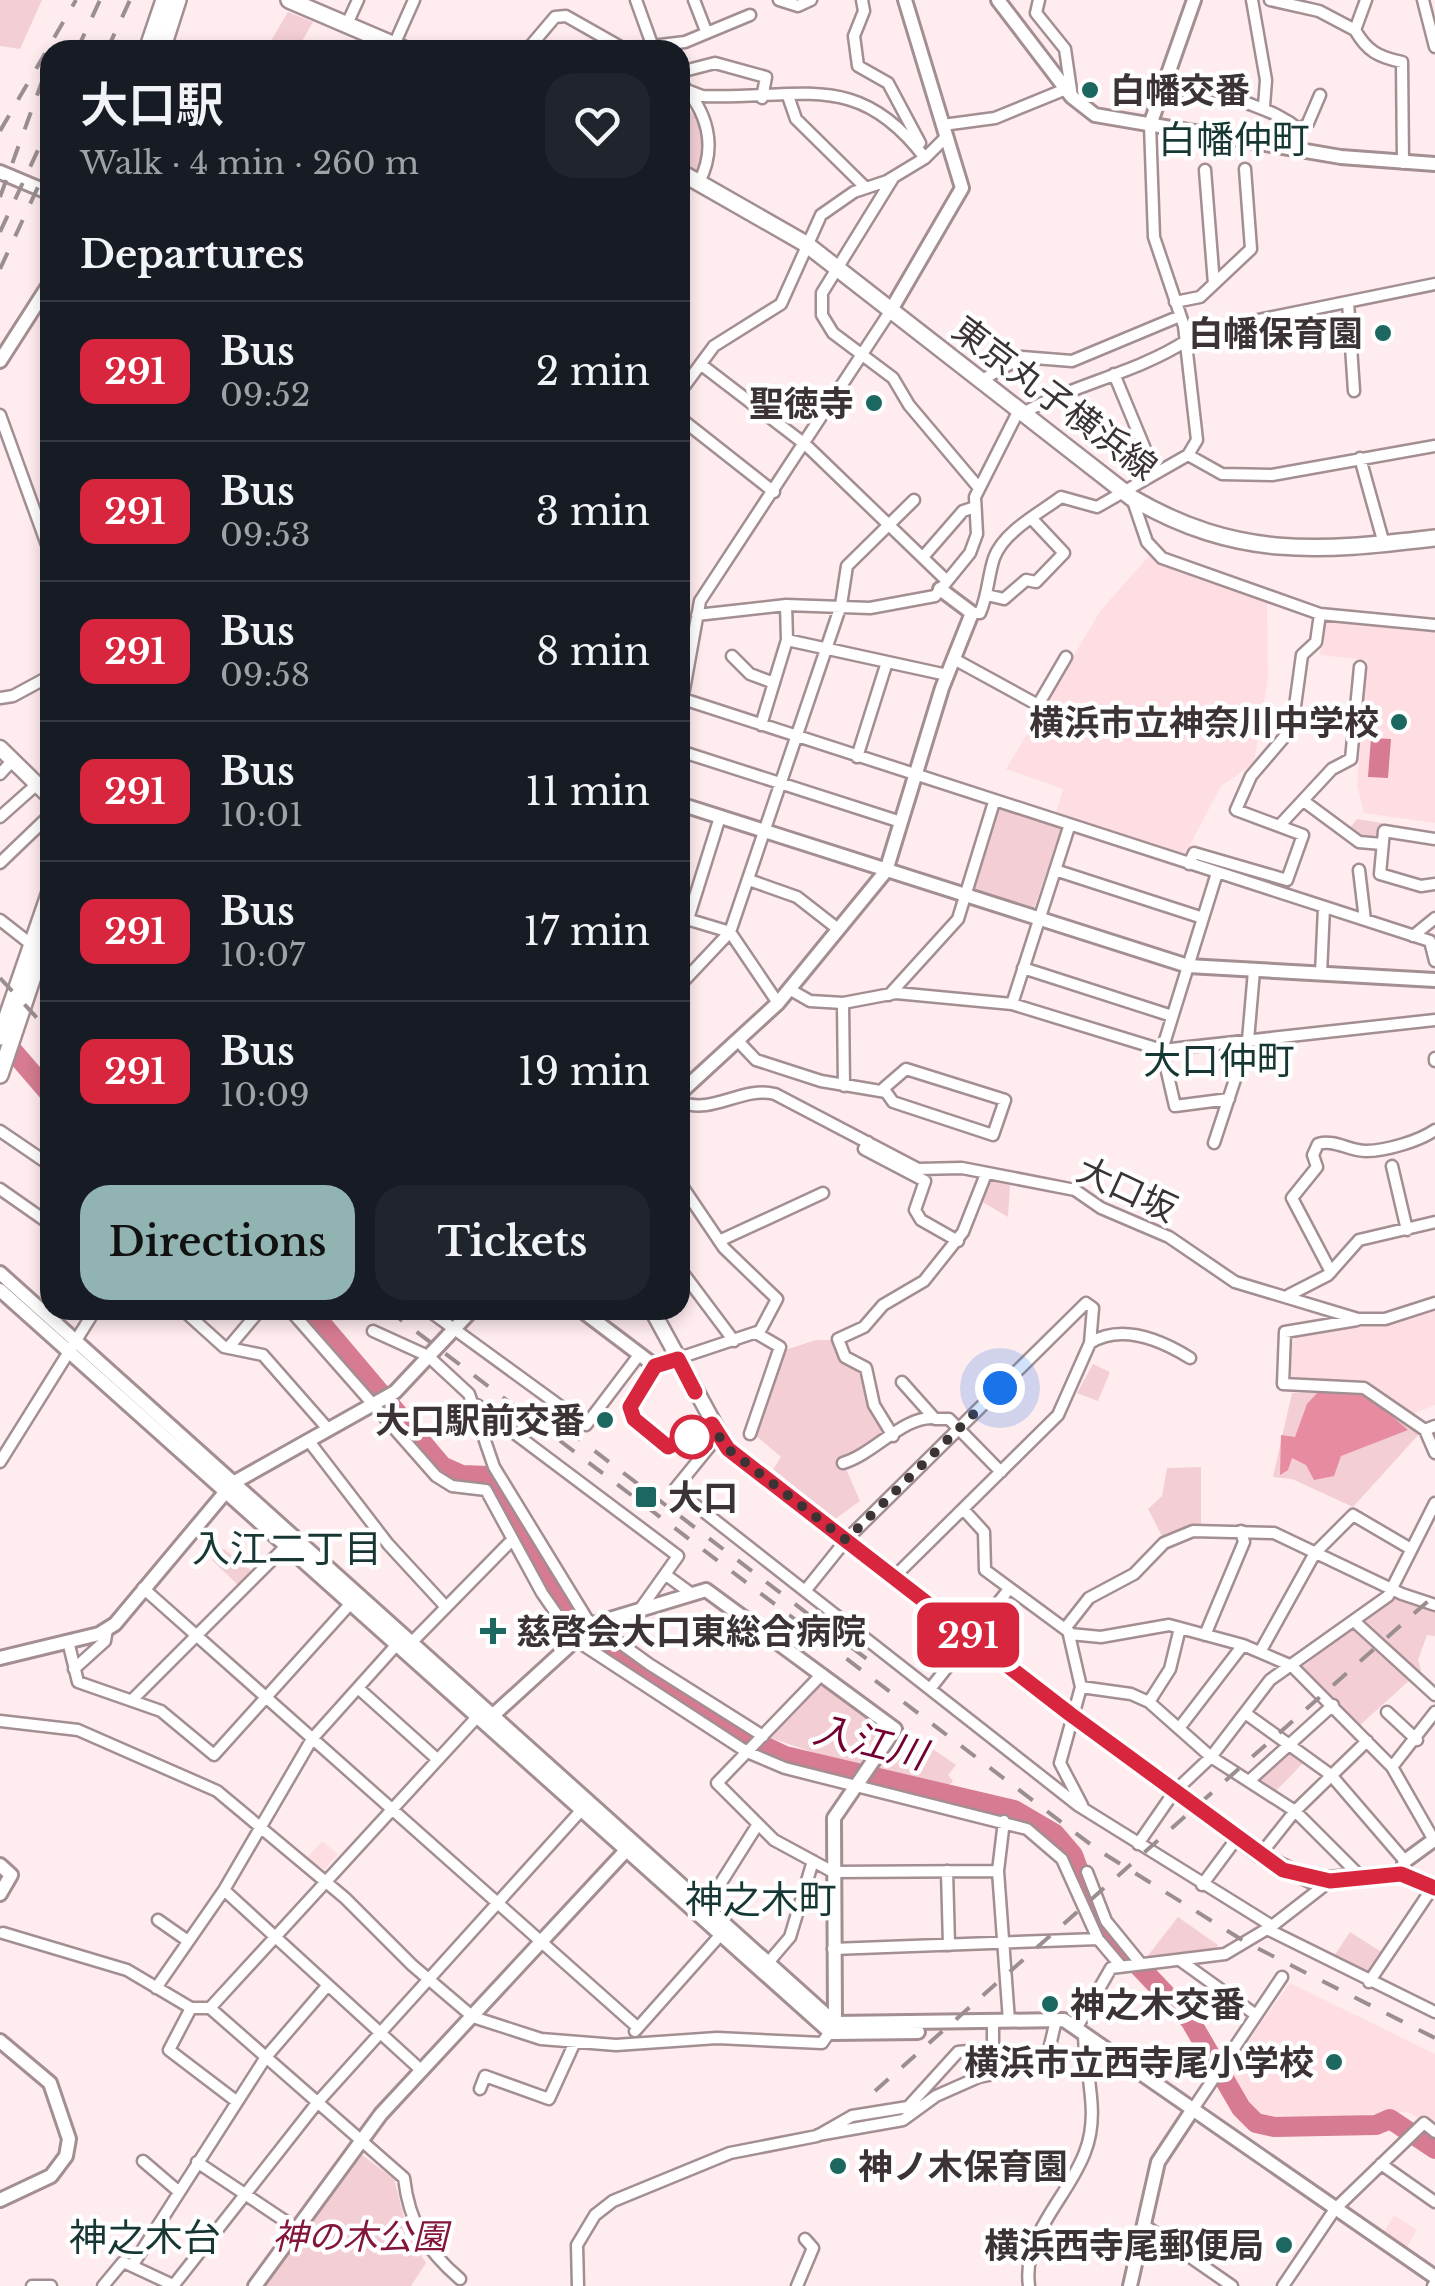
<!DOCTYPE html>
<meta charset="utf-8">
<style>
:root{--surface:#171b24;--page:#20242c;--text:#f1f3f6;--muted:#9ea1a6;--line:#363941;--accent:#91b4b2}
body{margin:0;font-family:"Libre Baskerville","Noto Sans JP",serif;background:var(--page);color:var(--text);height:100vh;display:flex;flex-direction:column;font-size:38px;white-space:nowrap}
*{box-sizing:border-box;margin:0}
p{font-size:32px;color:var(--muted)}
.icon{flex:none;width:55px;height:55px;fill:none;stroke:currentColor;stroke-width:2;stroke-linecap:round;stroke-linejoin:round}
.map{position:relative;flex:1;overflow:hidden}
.sheet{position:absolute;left:40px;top:40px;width:650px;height:1280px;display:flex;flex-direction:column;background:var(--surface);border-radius:30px;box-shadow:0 5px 15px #0003}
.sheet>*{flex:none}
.badge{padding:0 20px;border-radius:15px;font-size:35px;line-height:65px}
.you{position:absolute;width:50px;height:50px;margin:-25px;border:8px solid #fff;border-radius:50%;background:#1a73e8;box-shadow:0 0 0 15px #1a73e833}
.map>.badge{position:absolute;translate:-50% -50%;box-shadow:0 0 0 5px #fff}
h2{padding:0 40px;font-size:38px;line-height:90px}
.round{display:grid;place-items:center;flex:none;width:105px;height:105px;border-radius:30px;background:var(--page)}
.summary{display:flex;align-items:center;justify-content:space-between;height:170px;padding:0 40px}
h1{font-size:48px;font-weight:600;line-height:75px}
.cta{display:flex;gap:20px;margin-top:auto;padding:20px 40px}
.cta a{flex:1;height:115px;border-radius:30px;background:var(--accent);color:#111;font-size:40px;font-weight:600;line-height:115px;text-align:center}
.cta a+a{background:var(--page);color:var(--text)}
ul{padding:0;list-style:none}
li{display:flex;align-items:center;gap:30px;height:140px;padding:0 40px;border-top:2px solid var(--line)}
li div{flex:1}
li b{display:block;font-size:38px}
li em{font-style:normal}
li .badge{min-width:110px;font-weight:700;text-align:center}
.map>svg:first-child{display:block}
.built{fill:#fedee3}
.green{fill:#f3cfd5}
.forest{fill:#e78ba0}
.water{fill:#d67b91}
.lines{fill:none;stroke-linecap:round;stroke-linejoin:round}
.river{stroke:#d67b91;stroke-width:20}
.minor-casing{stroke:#a38e92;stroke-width:15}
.tertiary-casing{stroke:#a38e92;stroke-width:18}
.secondary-casing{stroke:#a38e92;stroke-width:19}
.primary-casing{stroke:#a38e92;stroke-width:20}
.trunk-casing{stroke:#a38e92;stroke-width:20}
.minor{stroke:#fff;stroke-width:10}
.tertiary{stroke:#fff;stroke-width:12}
.secondary{stroke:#fff;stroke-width:14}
.primary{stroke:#fff;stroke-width:15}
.trunk{stroke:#fff;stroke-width:15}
.rail{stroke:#9b8e90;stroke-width:4;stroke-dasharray:18 18;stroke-linecap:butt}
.line-casing{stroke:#fff;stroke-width:22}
.line{stroke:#d7263d;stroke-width:15}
.walk{stroke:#3c3335;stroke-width:10;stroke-dasharray:0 18}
.poi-dot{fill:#1c6760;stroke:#fff;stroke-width:4}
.stop-dot{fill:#fff;stroke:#d7263d;stroke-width:5}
.labels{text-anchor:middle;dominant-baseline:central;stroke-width:9;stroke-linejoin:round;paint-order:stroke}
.poi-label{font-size:35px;font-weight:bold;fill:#3c3335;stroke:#fff;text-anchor:end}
.street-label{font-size:35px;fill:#3c3335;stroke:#fff}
.park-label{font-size:35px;font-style:italic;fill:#83153d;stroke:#fff}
.neighbourhood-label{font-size:38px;fill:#163734;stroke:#fff}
.water-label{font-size:38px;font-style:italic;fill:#740032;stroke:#fff}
</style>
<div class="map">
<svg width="1435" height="2286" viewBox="0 0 1435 2286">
<rect width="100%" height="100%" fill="#ffecef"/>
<path class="built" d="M1149,556l118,45 1,77 -14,85 -33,23 -37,70 -128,-42 7,-25 -57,-20 95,-159z
M1327,622l108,9v192l-71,-10 -7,-28 10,-125 -47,-5 3,-31z
M1435,1308v97l-25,10 -42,-34 -80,-1 1,-38h5l2,-9 89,-8z
M322,1841l16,13 -14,16 -17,-12z
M1290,1983l145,71v73l-27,-15 -138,9 -22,-13 -21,-38z
M1394,2215l23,15 -11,19 -23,-16z"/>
<path class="green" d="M0,0h42l-22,49 -20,-3z
M288,12l25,10 -16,28h-26l-2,-6z
M680,103c30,23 26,40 18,74l-18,-8z
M998,807l63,21 -27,81 -62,-18z
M1357,819l25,4 -2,12 -19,2 -11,-9z
M990,1180l20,5 -2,32 -29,-17z
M816,1340h18l31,31 2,28 21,34 -25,18 -22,6 19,44 -25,18 -62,-50 8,-12 -27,-23 28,-83z
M1093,1364l17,8 -12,29 -21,-8z
M1364,1392l56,41 -67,74 -61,-28 -19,-2 19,-84z
M1201,1467v60l-14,-1 -24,12 -15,-29 14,-13 5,-28z
M224,1549l29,23 -13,15 -28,-27 6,-10z
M1396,1595l39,13v28l-8,-1 -9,25 3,10 -62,56 -58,-58z
M824,1682l62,47 -24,40 -91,-31z
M903,1728l53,37 -8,10 5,6 -10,11 -73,-19z
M1287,1751l18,10 -30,31 -16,-10v-5z
M1178,1917l40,28 -5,8 -67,5z
M1350,1932l33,21 -15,23 -36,-17z
M362,2155l32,24 14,54 18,30 -15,23h-148z"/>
<path class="forest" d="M1320,1390l44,2 44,38 -67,26 -7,20 -20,4 -8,-15 -14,-7 -4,12 -8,5 1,-40 14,2 12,-33z"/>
<path class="water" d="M1371,738l20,1 -3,39 -20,-1z"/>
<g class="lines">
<path class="river" d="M0,1036l50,58
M310,1310l132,156 20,9 26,1 65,112 33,45 56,38 41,22 54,40 48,23 229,54 41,24 18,21 25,68 92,97 51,88 15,15 18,4 102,-2 14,-6 45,30"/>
<g class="minor-casing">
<path id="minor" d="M636,0l18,50
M694,0l12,31
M779,0l19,6 13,-6
M862,0l2,11 -10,25 4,30 30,17 32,60
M1039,0l-3,13 29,36 7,48
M1252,0l14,80 -2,26
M1270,0l49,11 36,19
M1366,0l-11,30c12,21 23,27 47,32l1,101
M1423,0l12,47
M347,24l11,-24
M394,45l20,-45
M652,46l33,-4 65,-27
M527,50l28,-33 11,-1 60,34
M680,72l35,-9 51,14 -4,21
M680,82c27,29 38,64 19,100
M689,91l13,5c98,4 155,-28 223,62
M788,96l8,23 70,69
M1160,99c29,-15 47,-13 75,-1 25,11 43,14 65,32l-6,19
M943,125l52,-7 71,-29
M1300,130l8,-7 12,-28
M1205,170l9,114
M893,178l-71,115v22l11,18 60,45 16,27 70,83
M1175,302l25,-5 51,-48 -6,-80
M1348,302l6,89
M1185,335l250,-51
M703,366l103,79 141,136
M1114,374l41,99
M982,380l40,-23 50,4 108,-45
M680,392l34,-46 67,-42 40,-89 33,-23 33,-11 38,-23 21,-21
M1023,413c52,-29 113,-40 163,-72
M0,415l50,138
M680,418l94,74
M1188,455l34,19 50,1 163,-29
M1360,458l24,86
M1132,498l15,44 15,16 158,56 115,11
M923,557l40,-46 12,-4
M987,595l17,4 22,-19 10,2 28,-29 -32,-34
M972,613h8c8,-18 8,-37 14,-55 10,-27 46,-45 67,-61l36,10 91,-52 9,-15 -13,-114 -30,-89 -4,-112
M697,615l89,-10 84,3 65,-12 35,-43 7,-19 -2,-37 44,-87
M787,640l160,35
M732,656l18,18 24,9
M954,659l84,46 28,-48
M0,698l13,-2 37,-20
M680,698l750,243 5,20
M680,712l20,-111 191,-291
M761,725l26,-85 -1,-35
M680,751l221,71
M857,757l30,-95
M0,774l12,-13
M1305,802l54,40 23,2
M0,817l36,-32
M1279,826l53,-57 19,-10 9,-92
M1435,839l-51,-8 -4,43 41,12 14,-2
M0,863l50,-48
M1189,864l5,-11 93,27 16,-45 -67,-25 15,-34 41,-48 10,-73 14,-13 4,-28
M1055,870l148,48
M1359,870l6,50
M1217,873l-55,177 13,56 54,-7
M749,880l48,17 41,32
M680,917l50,15 48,71
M688,919l32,-102
M0,920l32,25
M1413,936l22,-18
M38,962l9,4 3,20
M1023,968l149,48
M1321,974l3,-67
M680,985l50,-53 111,-327 6,-39 67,-66
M789,989l21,12 33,2 53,-10 116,11 150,46 273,-30
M889,995l69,-76 36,-117
M843,1003l1,83
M1012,1004l57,-177
M737,1040l19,20 65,21 65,11 7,10 100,33 12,-35 -99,-31 -22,19 2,4
M1435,1058v3
M680,1102c34,13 61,-16 95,-8l143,75 44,-1 113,22 26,18 68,29 66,45 123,37h27l50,-16
M0,1131l50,34
M868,1142l-4,7 61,32 -10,29 6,10 37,21
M1214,1143l34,-103 6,-69
M1392,1166l15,64
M0,1189l50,35
M719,1241l104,-48
M680,1269l54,72
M1331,1272l-39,-74 25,-31 -4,-12 5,-11c18,-5 30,7 48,7 20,0 53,-10 69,-21
M1289,1295l39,-20 31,-35 76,-18
M183,1310l41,37 39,8 65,74
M290,1310l146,166 16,10 34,4 56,103 32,46 173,113 38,16 242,61 35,30 36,80
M428,1310l158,115 53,-70
M1357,1320l-72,12 -2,52 81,4 61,42 10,-4
M373,1331l55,25 41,38 25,73 93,152 62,45 114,72
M1090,1343c32,-20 71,-3 100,15
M228,1348l32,-38
M655,1366l105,-35 17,-32 -53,-51 -44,-65
M902,1382l33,37h14l52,53
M477,1405l201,151 -37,52
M1425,1430l10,23
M750,1434l30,-87 -24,-14
M719,1435l-44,54 404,317 193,120
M893,1436l-19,-31 -8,-37 -21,-11 -7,-18 26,-12 19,-22 41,-24 39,-49 23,-58
M308,1440l80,104 58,63
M0,1462l95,-152
M843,1463c31,-9 60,-47 91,-45
M963,1509l21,23 1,38 84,62
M666,1575l26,19
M143,1588l493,438
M805,1591l41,-51 240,-237 7,5 -3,35 -32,72 -164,162
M1354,1621l81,74
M1070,1634l31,3 68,-12 74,20 49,21 100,101 43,75
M1205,1635l39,-93 -3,-11
M68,1641l10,41 83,29 53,44 137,-152
M410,1644l102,-104
M1260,1652l55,-99 38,-38 58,34
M74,1669l31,-28 2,-12
M822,1674l-105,109 57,57 59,32 165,-1
M1081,1687l50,7 18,8 62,55 84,54 66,66
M358,1688l79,71
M930,1689l79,-100
M132,1700l155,-155
M1149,1702l21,-33 10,-41
M1387,1712l30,28
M1245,1713l86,62 74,86
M0,1721l78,9 139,61 128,107 67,67 61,52 68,22 75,6 101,-7 105,5 10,-14
M1180,1727l63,-82
M1392,1767l43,-55
M1249,1781l84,-76
M1082,1805l-22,-42 21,-76 -14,-61 22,-28 45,-24 30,-31 29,-12 81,2 128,61 33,11
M1004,1821l-6,50 11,150
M1138,1844l36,-52 37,-35 59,-77 118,-84 47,-93
M1260,1855l35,-44 72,-70
M947,1871l2,74
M1087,1872l19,49 35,43
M1202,1885l35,-47
M224,1890l198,181
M705,1908l53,-84
M158,1920l30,21
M1267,1929l168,83
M3,1933l124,37 64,38h19l267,-291
M833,1949l265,-10 22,26
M1181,1961l75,54
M767,1964l23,-27 23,-76
M1369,1982l64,-95
M156,1988l68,-98 88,-151 87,-97
M191,2008l-22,42 67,51
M210,2008l194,170c5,44 22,72 56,101
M1076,2029l35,-61 114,-14 47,-28 58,-45
M635,2031l88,-99
M480,2089l5,-13 64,23 26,-57
M1193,2109l89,-132
M818,2135l85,-15 33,-24 43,-19 58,-12 11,-11 8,-34
M143,2161l35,30
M197,2162l100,67
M1381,2164l54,38
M1144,2225l88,61
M32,2286h19
M103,2286l20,-24 9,4
M173,2286l144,-183 269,-298
M175,2286l-43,-20 134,-209 62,-72
M578,2286l-1,-41 18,-30 18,-14 117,-48 87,-17 35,-20 56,-9 50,-55 30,-3 5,-5v-23
M797,2286l16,-38 -8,-9
M1029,2286c-7,-52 39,-88 56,-134 15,-38 1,-76 -1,-115
M1283,2286l52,-77 89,-86 11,9
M1433,2286l2,-3"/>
</g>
<g class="tertiary-casing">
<path id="tertiary" d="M998,0l74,97 23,18 246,42 94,7
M1150,125l44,-125
M0,172l50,21
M891,310l71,-122 -57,-188
M0,361l50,-78
M680,804l508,162 247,14
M680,1093l98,-90 108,-132 56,-183 30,-75 -32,-24
M0,1273l835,750 229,-3 371,257
M0,1290l831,743 87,-1
M581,1310l74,56
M0,1658l99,-24 16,-10 118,-141 162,-91 77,-82
M490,1718l103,-94 113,-34 189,139 -61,89 1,205
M0,1865l11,10 -11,19
M1401,1874l4,-13 30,-22
M0,2041l50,42 19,56 -3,17 -15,20 -51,24
M255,2286l126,-172 250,-269
M1130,2286l28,-124 35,-53"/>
</g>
<g class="secondary-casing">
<path id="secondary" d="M0,748l50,49
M652,1310l76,139 342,265 190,141 50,25 91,-6 34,14"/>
</g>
<g class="primary-casing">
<path id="primary" d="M289,0l117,50
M680,172l126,72 326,254c105,61 186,54 303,40"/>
</g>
<g class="trunk-casing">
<path id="trunk" d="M147,50l17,-50
M162,50l16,-50
M0,1037l50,-145
M0,1075l50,-149"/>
</g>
<use href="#minor" class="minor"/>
<use href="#tertiary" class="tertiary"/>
<use href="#secondary" class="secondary"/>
<use href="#primary" class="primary"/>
<use href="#trunk" class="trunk"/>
<path class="rail" d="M77,50l23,-50
M107,50l23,-50
M0,131l76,-131
M0,197l43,-118
M0,232l50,-108
M0,269l50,-108
M0,978l50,54
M388,1310l710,540 149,93 188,95
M566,1429l314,240
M875,2091l560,-496"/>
</g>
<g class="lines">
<g class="line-casing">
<path id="line" d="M695,1392l-17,-33 -23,7 -25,41 4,12 34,28 44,-23 16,25 342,265 213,156 47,11 71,-7 34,14"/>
</g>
<use href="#line" class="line"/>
<path class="walk" d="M692,1437l16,9 10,-11 10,14 118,91 154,-152"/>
</g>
<g class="poi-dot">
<circle cx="1090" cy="90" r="10"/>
<circle cx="1383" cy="333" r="10"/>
<circle cx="874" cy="403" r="10"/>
<circle cx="1399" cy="722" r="10"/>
<circle cx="605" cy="1420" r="10"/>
<rect x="634" y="1485" width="24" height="24" rx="5"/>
<path d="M488 1616h10v10h10v10h-10v10h-10v-10h-10v-10h10z"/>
<circle cx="1050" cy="2004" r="10"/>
<circle cx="1334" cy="2062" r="10"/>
<circle cx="838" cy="2166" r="10"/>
<circle cx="1284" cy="2245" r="10"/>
</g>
<circle class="stop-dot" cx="692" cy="1437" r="20"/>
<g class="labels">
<g class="poi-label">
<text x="1110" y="90" text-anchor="start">白幡交番</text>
<text x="1363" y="333">白幡保育園</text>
<text x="854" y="403">聖徳寺</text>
<text x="1379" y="722">横浜市立神奈川中学校</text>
<text x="585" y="1420">大口駅前交番</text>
<text x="668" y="1497" text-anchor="start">大口</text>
<text x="516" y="1631" text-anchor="start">慈啓会大口東総合病院</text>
<text x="1070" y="2004" text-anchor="start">神之木交番</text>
<text x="1314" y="2062">横浜市立西寺尾小学校</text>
<text x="858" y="2166" text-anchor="start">神ノ木保育園</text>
<text x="1264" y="2245">横浜西寺尾郵便局</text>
</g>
<g class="street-label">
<text transform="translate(1055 398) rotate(37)">東京丸子横浜線</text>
<text transform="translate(1127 1189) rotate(25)">大口坂</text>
</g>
<g class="park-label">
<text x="360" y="2236">神の木公園</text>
</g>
<g class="neighbourhood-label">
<text x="1234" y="139">白幡仲町</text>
<text x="1219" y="1060">大口仲町</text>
<text x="287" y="1548">入江二丁目</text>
<text x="761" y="1899">神之木町</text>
<text x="145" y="2237">神之木台</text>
</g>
<g class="water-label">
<text transform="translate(870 1742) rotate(14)">入江川</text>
</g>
</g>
</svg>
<div class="you" style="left:1000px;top:1388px"></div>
<b class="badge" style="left:968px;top:1635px;background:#d7263d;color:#fff">291</b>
<section class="sheet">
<div class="summary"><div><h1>大口駅</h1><p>Walk · 4 min · 260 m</p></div><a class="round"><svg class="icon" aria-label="heart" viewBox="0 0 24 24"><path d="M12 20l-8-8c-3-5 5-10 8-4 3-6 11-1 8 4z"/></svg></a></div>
<h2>Departures</h2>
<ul>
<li><span class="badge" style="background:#d7263d;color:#fff">291</span><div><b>Bus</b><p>09:52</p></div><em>2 min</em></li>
<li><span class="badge" style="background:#d7263d;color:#fff">291</span><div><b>Bus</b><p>09:53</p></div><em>3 min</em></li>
<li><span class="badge" style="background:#d7263d;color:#fff">291</span><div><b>Bus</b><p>09:58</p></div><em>8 min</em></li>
<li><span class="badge" style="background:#d7263d;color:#fff">291</span><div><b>Bus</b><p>10:01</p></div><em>11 min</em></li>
<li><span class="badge" style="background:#d7263d;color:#fff">291</span><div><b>Bus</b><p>10:07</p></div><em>17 min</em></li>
<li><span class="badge" style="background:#d7263d;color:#fff">291</span><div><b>Bus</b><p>10:09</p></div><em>19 min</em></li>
</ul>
<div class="cta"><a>Directions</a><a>Tickets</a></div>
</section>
</div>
